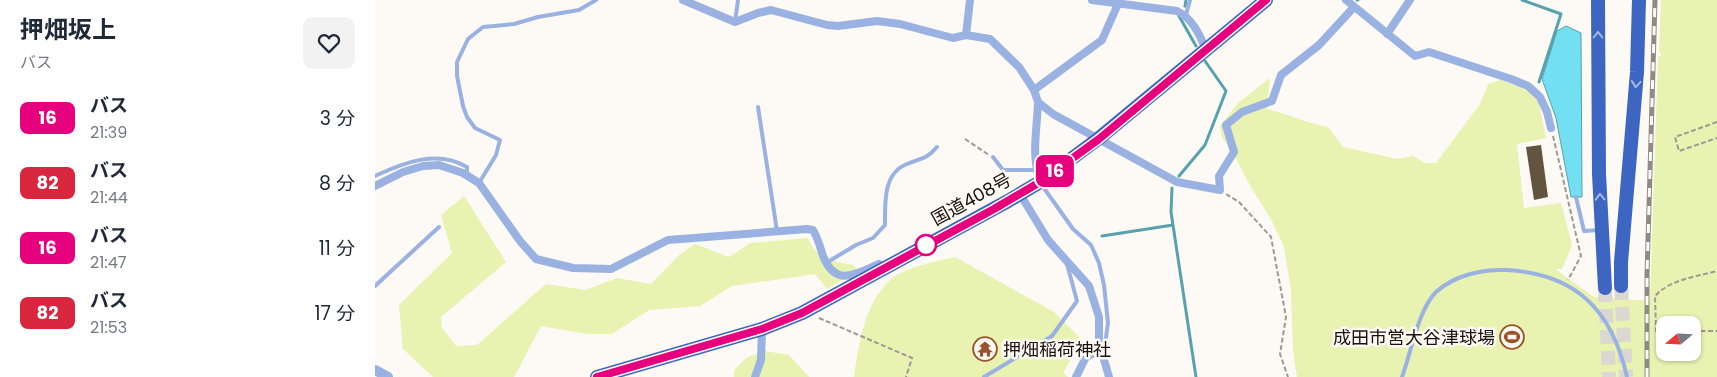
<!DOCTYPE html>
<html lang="ja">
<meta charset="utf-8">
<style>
:root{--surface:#fff;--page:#f2f2f3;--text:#1f2937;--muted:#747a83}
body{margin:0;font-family:Poppins,"Noto Sans JP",sans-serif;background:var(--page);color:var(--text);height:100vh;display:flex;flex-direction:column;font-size:19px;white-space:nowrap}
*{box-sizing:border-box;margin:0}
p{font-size:16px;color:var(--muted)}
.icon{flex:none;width:28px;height:28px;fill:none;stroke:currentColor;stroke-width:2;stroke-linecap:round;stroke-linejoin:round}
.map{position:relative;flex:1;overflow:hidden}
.panel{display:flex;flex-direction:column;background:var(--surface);width:375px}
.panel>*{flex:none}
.badge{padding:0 10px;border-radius:8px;font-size:18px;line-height:32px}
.needle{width:32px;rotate:251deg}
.controls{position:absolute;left:1281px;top:316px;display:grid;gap:10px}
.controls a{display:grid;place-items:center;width:45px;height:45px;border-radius:10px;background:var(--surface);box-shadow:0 1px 4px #0004;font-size:25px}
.map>.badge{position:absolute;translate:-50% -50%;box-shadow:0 0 0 2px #fff}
.round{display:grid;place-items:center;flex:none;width:52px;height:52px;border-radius:10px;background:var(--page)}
.head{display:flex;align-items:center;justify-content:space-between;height:85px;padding:0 20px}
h1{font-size:24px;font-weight:700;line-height:38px}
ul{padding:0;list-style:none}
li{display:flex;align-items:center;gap:15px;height:65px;padding:0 20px}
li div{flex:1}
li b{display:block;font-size:19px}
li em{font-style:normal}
li .badge{min-width:55px;font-weight:700;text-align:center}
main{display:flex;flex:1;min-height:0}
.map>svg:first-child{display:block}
.green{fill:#e8f2b1;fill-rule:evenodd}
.water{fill:#72dff2;stroke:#57a2ad}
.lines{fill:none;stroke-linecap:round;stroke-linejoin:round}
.stream{stroke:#57a2ad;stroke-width:3}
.building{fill:#62543f}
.trunk-tunnel{stroke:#dbd7d1;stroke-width:14;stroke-dasharray:14 7;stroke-linecap:butt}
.path{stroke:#9e9993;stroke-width:2;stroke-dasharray:5 2.5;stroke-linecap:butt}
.service{stroke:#9ab2e2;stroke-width:4}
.minor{stroke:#9ab2e2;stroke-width:8}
.tertiary{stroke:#9ab2e2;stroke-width:10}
.trunk{stroke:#3c66c2;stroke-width:14}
.rail-casing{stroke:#8f8b84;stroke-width:5}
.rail{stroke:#fdf9f4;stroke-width:3;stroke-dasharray:9;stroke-linecap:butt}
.oneway{stroke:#a6b7de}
.line-casing{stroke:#fff;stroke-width:11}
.line{stroke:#e6007e;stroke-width:8}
.stop-dot{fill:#fff;stroke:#e6007e;stroke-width:2.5}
.labels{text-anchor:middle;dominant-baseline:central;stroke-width:5;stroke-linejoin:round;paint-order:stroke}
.street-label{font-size:18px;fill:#19140b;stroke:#fdf9f4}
.poi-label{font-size:18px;fill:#19140b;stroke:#fdf9f4;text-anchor:end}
</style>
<main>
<section class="panel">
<div class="head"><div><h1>押畑坂上</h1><p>バス</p></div><a class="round"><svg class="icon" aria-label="heart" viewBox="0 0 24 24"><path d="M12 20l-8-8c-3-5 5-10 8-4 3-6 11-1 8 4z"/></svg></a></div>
<ul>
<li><span class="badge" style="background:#e6007e;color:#fff">16</span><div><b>バス</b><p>21:39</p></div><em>3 分</em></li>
<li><span class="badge" style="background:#d7263d;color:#fff">82</span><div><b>バス</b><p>21:44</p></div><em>8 分</em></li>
<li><span class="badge" style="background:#e6007e;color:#fff">16</span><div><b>バス</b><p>21:47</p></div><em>11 分</em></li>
<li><span class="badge" style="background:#d7263d;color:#fff">82</span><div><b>バス</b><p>21:53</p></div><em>17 分</em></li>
</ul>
</section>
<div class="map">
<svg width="1342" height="377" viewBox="0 0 1342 377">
<rect width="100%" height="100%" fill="#fdf9f4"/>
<path class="green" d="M1286,0h56v377h-420l-4,-26 -2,-61 -7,-43 -12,-26 -20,-32 -18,-34 -12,-18 -2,-11 18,-23 32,-25 -3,31c21,5 40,14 61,18l15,20 54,12 16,-3 12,7h11l44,-59 8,-20 13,-4 16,5 14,8 8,10 7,35 -29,6 7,64 37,-5 11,42 -10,24h-7l39,28 56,4 8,-244 4,-2 -3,-3zM1290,325h28v27h-28z
M89,196l42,66 -65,55 1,11 14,18 21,-1 69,-61 40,6 31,-12 34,6 28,-29 16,-11 34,13 21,-14 58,-5c10,23 24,23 46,27l3,6 -30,18 -12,-15 -83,12 -32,20 -51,4 -37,24h-24l-47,-8 -27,51h-81l-30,-28 -4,-44 53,-52 -11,-38z
M580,257l99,55 28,28 -19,33 5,4h-214c5,-34 10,-72 36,-97 12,-12 48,-19 65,-23z
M390,351l24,4 20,22h-75v-7l12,-12z"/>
<path class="water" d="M1191,26l15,7 1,164h-11l-15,-79 -14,-39 15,-48z"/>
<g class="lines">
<path class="stream" d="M982,0h1
M1147,0l39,14 -22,68
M810,6l1,-6
M804,16l17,30
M804,176l26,-31 21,-54 -21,-30
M797,188l-1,24 25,165
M727,236l71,-11"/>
</g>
<path class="building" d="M1166,145l7,52 -14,3 -8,-53z"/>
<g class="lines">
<path class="trunk-tunnel" d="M1246,286l5,91
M1230,288l4,89"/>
<path class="path" d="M1342,122l-42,15 4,14 38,-13
M1178,136l28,120 -13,24
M590,139l24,16
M851,194l13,8 32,35 15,80 -6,37 8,23
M444,318l93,40 -6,19
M1290,331h-9l-1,-35c16,-17 40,-19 62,-25
M1318,331h24"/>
<path class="service" d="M811,15l4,-15
M360,22l3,-22
M383,107l19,124
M618,157l10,13h33
M0,176c28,-13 62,-27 92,-9v8
M104,183l17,-28 4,-15 -25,-12 -8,-11 -4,-11 -6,-30v-14l11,-23 15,-12 31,-3 24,-7 41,-7 17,-10
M666,184l32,45 18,16 8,18 5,22 4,38 -4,28
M1201,197l8,34 15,-1
M451,263l30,-18 17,-7 12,-13c0,-22 -2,-52 22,-61 14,-6 20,-5 30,-17
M0,286l64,-59
M609,377l68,-41 25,-35 -10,-37
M1027,377c9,-24 16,-67 34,-85 19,-17 46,-23 71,-22 69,4 105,40 120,107"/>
<path class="minor" d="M308,0l52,22 23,-9 13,-3 56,15 11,1 39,-5 23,3 53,14 13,-3 24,4 29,28 15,23 4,12 15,12 124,68 43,8 -1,-14 15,-24 -8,-27 16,-13 30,-11 9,-26 38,-30 35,-38
M717,0l85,11c15,7 23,24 29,39
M971,0l69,56 14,-4 82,27 17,7 12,11 7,15 4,16
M1012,34l23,-34
M591,35l4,-35
M659,90l68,-50 16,-36
M663,102c-1,30 -7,51 2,80
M0,186l28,-14 20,-6 16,-1 24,8 16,10 41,58 16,18 37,9 38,1 57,-29 139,-11 6,1c5,8 7,17 10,26 13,32 33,18 56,8
M645,194l28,46 41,46 10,31v25l10,35
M380,377l6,-17 1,-31
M701,377l10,-20 15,-7"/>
<path class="tertiary" d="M0,370l13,7"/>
<path class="trunk" d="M1223,0l1,174 6,114
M1246,286v-24l16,-190 2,-72
M222,377l165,-48 40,-16 206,-112 32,-19 58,-43 168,-139"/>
<g class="rail-casing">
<path id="rail" d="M1272,377v-102l8,-275"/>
</g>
<use href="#rail" class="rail"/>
</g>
<defs><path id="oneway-chevron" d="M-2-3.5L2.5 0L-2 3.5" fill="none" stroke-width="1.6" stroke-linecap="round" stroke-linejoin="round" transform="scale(1.25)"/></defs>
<g class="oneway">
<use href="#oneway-chevron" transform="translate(1223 35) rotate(-90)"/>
<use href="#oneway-chevron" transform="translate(1261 84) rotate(95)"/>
<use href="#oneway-chevron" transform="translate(1225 197) rotate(-92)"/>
</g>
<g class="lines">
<g class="line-casing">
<path id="line" d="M222,377l165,-48 40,-16 192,-104 46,-27 59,-43 167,-139"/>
</g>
<use href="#line" class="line"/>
</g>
<defs>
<g id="stadium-ring" transform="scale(1.25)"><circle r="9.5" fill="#fdf9f4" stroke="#99532b" stroke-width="1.5"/><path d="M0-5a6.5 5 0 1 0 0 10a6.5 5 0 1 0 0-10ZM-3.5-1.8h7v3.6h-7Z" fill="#99532b"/></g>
<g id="temple-ring" transform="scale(1.25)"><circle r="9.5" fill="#fdf9f4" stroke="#99532b" stroke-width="1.5"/><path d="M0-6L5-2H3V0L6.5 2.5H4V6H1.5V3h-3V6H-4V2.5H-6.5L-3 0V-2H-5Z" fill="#99532b"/></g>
</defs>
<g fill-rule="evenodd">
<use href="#stadium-ring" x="1137" y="337"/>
<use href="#temple-ring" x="610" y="349"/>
</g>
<circle class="stop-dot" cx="551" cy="245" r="10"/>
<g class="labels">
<g class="street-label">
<text transform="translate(596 199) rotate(-29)">国道408号</text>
</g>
<g class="poi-label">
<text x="1120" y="337">成田市営大谷津球場</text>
<text x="628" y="349" text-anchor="start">押畑稲荷神社</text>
</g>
</g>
</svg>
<div class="controls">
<a><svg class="needle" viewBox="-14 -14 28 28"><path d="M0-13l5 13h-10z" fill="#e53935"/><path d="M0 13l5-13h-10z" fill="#747a83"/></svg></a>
</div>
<b class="badge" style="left:680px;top:171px;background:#e6007e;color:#fff">16</b>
</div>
</main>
